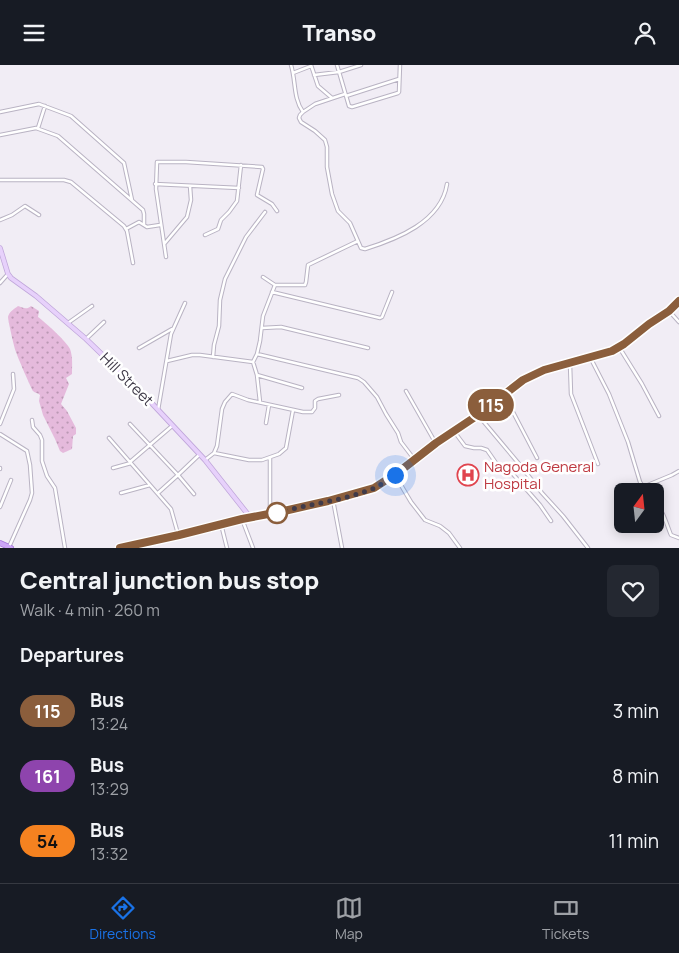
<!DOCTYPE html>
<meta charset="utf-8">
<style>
:root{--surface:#171b24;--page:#242831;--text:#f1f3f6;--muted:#9ea1a6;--line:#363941;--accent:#1a73e8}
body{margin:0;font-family:Manrope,sans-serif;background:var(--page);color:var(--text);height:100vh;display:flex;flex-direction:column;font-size:19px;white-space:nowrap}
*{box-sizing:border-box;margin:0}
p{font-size:16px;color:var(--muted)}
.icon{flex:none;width:28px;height:28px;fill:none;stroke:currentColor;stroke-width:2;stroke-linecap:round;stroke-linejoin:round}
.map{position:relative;height:483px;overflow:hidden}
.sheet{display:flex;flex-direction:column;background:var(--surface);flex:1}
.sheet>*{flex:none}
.badge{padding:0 10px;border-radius:16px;font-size:18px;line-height:32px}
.needle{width:32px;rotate:15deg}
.tools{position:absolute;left:614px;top:418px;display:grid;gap:10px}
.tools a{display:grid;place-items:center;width:50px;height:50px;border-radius:8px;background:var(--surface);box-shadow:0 2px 12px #0003;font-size:25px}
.you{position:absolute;width:25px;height:25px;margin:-12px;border:4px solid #fff;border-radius:50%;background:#1a73e8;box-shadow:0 0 0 8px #1a73e833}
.map>.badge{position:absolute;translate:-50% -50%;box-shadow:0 0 0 2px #fff}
h2{padding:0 20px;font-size:19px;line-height:45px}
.round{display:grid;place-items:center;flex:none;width:52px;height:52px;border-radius:8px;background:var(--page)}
.head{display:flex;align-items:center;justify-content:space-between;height:85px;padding:0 20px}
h1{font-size:24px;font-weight:800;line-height:38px}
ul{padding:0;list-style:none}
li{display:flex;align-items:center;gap:15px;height:65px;padding:0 20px}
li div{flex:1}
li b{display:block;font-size:19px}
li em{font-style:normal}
li .badge{min-width:55px;font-weight:700;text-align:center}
header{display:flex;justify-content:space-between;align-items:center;height:65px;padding:0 20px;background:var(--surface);font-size:22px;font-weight:800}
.dock{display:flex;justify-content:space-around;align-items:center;height:70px;border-top:1px solid var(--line);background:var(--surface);font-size:14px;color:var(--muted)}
.dock a{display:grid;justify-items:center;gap:2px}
.dock .on{color:var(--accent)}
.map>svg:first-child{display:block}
.grass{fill:url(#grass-dots)}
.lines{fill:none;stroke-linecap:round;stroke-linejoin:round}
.minor-casing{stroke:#b9b3c3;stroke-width:4.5}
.secondary-casing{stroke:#c0a7da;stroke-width:5.5}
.primary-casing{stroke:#a475db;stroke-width:6}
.minor{stroke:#fff;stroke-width:2.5}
.secondary{stroke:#e7d1fb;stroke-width:4}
.primary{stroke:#cca5f6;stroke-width:4.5}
.line-casing{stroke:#fff;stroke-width:11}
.line{stroke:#8b5e3c;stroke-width:8}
.walk{stroke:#403b49;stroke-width:5;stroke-dasharray:0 9}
.stop-dot{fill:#fff;stroke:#8b5e3c;stroke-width:2.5}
.labels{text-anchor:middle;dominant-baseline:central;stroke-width:5;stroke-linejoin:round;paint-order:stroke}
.street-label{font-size:15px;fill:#403b49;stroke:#fff}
.health-label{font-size:15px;fill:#be3a42;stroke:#fff;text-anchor:start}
</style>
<header><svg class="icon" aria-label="menu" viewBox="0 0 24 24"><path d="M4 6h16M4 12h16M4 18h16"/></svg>Transo<svg class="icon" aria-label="person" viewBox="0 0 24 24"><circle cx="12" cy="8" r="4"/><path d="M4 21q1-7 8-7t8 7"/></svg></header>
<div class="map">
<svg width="679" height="483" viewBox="0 0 679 483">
<defs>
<pattern id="grass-dots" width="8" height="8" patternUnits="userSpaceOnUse" patternTransform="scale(1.25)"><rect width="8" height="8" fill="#e5badc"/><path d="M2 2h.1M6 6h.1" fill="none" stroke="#bb98b4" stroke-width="1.8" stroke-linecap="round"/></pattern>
</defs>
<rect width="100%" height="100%" fill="#f1edf5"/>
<path class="grass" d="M18,241c5,2 9,4 13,0l8,5 -1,6c7,5 29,25 32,32 3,8 2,17 2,25l-6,4 3,6 -8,20 6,7 9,17v6l-3,2 -1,13 -9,4 -3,-2 -5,-12 -12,-24 -4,-14 1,-6c-2,-2 -5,-2 -7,-4 -1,-1 -16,-35 -17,-39 -2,-5 -8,-32 -8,-35 1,-5 6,-8 10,-11z"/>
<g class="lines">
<g class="minor-casing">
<path id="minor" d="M291,0c5,16 2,33 12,47l-3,3 -1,3 2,4 14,9 10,9 2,7v20l5,27 6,17 12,12 11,25 4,1c32,-10 76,-27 82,-65
M311,0l7,21 14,12
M337,0l12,41 3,1 46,-14 1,-1 1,-27
M293,8l18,-7
M314,10l25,-3 22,-7
M346,31l53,-17
M0,47l39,-8 32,12 53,47 8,37
M303,47l12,-8 30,-10
M38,63l7,-22
M0,70l36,-7 22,8 85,74 1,4v11
M0,115h64l7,2 53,44 3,5 6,32
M155,119l84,4
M0,155l12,-5 13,-9 14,9
M126,164l13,-7 8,5 13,-2
M205,170l13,-6 3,-9 8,-8 8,-11 4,-36
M165,178l22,-26 4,-17 -1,-14
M166,192l-10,-68 1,-27h29l76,5 1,2 -6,26 15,9 5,7
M263,212l12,8h30l1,-3 2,-17 50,-24
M0,218l8,-9
M272,227l108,26 2,-1 10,-25
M670,247l9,10
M68,258l24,-17
M262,263l19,-1 87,21
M86,274l18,-17
M619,282l23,37 17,32
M139,283l33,-19
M257,289l101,24 6,4 13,15 9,17 12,19 3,9 13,17
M213,292l1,-12 5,-19 1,-26 5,-21 21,-42 19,-25
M590,292l19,37 19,48 12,40 6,9
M167,296l25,-6h8l53,7 4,-8 3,-13 3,-25 12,-31
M253,297l4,13 3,27
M570,299l1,30 27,70
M257,310l45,13
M406,326l29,51
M501,332l12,15 24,46
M158,345l13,-76 14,-31
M478,350l42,50 22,28 21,23 25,32
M32,355l1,7 7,8 2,5v21l5,15 8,12 10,60
M266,358l3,-18
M0,359l14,-35 -1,-15
M130,359l48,51 21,-20
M453,365l12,16 9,2h7l6,2 9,13 16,10 28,32 11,16
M0,369l27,17 3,14 2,28 -2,7 -21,47
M109,373l62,71 7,25
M214,388l35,7h13l17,-6 7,-6 7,-38
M270,393v56
M205,395l9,-7 3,-7 5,-37 3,-7 7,-8 16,6 55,12h9l3,-4v-7l3,-2 21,-4
M130,397l42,-36
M113,403l18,-5
M0,404v-1
M395,410l16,27 14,18 15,6 9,7 11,15
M643,422l29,-12 7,-4
M121,428l29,-8
M158,428l20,-18 16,19
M333,435l9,48
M655,438c9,9 11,20 16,32l8,3
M0,442l11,-27
M242,454l11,29
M220,461l2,2 5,20"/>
</g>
<g class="secondary-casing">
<path id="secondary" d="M0,183l8,26 3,4 25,18 50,43 60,58 59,63 45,57"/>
</g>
<g class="primary-casing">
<path id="primary" d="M0,478l11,5
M120,483l59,-13 63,-16 42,-8 44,-10 46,-13 26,-17 35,-29 43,-27 45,-35 21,-10 68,-19 11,-7 26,-20 20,-13 10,-9"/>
</g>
<use href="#minor" class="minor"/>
<use href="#secondary" class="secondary"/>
<use href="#primary" class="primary"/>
</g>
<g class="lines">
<g class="line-casing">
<path id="line" d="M120,483l59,-13 63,-16 42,-8 44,-10 46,-13 26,-17 36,-28 42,-28 45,-35 21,-10 68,-19 12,-7 25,-20 20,-13 10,-10"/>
</g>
<use href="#line" class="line"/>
<path class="walk" d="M277,448c31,-9 65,-12 95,-24 8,-3 15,-9 23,-14"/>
</g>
<defs>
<g id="hospital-ring" transform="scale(1.125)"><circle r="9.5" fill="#fff" stroke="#e0444e" stroke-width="1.5"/><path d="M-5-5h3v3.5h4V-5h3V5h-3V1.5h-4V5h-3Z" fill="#e0444e"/></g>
</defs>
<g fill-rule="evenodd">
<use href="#hospital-ring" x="468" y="410"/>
</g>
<circle class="stop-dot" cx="277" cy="448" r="10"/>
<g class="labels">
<g class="street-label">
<text transform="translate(127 314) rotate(45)">Hill Street</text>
</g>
<g class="health-label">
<text x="484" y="401">Nagoda General<tspan x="484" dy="17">Hospital</tspan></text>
</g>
</g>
</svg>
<div class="tools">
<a><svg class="needle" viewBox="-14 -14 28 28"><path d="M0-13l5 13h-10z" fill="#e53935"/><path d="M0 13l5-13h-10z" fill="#9ea1a6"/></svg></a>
</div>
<div class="you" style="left:395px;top:410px"></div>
<b class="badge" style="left:491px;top:340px;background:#8b5e3c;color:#fff">115</b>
</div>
<section class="sheet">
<div class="head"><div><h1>Central junction bus stop</h1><p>Walk · 4 min · 260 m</p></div><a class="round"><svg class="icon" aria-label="heart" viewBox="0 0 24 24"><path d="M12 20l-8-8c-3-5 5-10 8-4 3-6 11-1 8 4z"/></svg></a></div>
<h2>Departures</h2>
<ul>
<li><span class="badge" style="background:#8b5e3c;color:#fff">115</span><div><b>Bus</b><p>13:24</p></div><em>3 min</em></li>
<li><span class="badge" style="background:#8e44ad;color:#fff">161</span><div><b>Bus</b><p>13:29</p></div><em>8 min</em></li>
<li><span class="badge" style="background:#f58220;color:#111">54</span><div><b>Bus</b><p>13:32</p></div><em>11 min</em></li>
</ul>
</section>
<nav class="dock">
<a class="on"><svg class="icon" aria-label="directions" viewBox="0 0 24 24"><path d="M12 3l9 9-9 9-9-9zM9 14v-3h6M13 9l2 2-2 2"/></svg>Directions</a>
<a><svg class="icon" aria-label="map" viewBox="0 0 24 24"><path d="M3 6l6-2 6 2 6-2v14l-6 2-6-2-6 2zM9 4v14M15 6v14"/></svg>Map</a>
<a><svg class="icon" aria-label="tickets" viewBox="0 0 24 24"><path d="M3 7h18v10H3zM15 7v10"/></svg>Tickets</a>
</nav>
